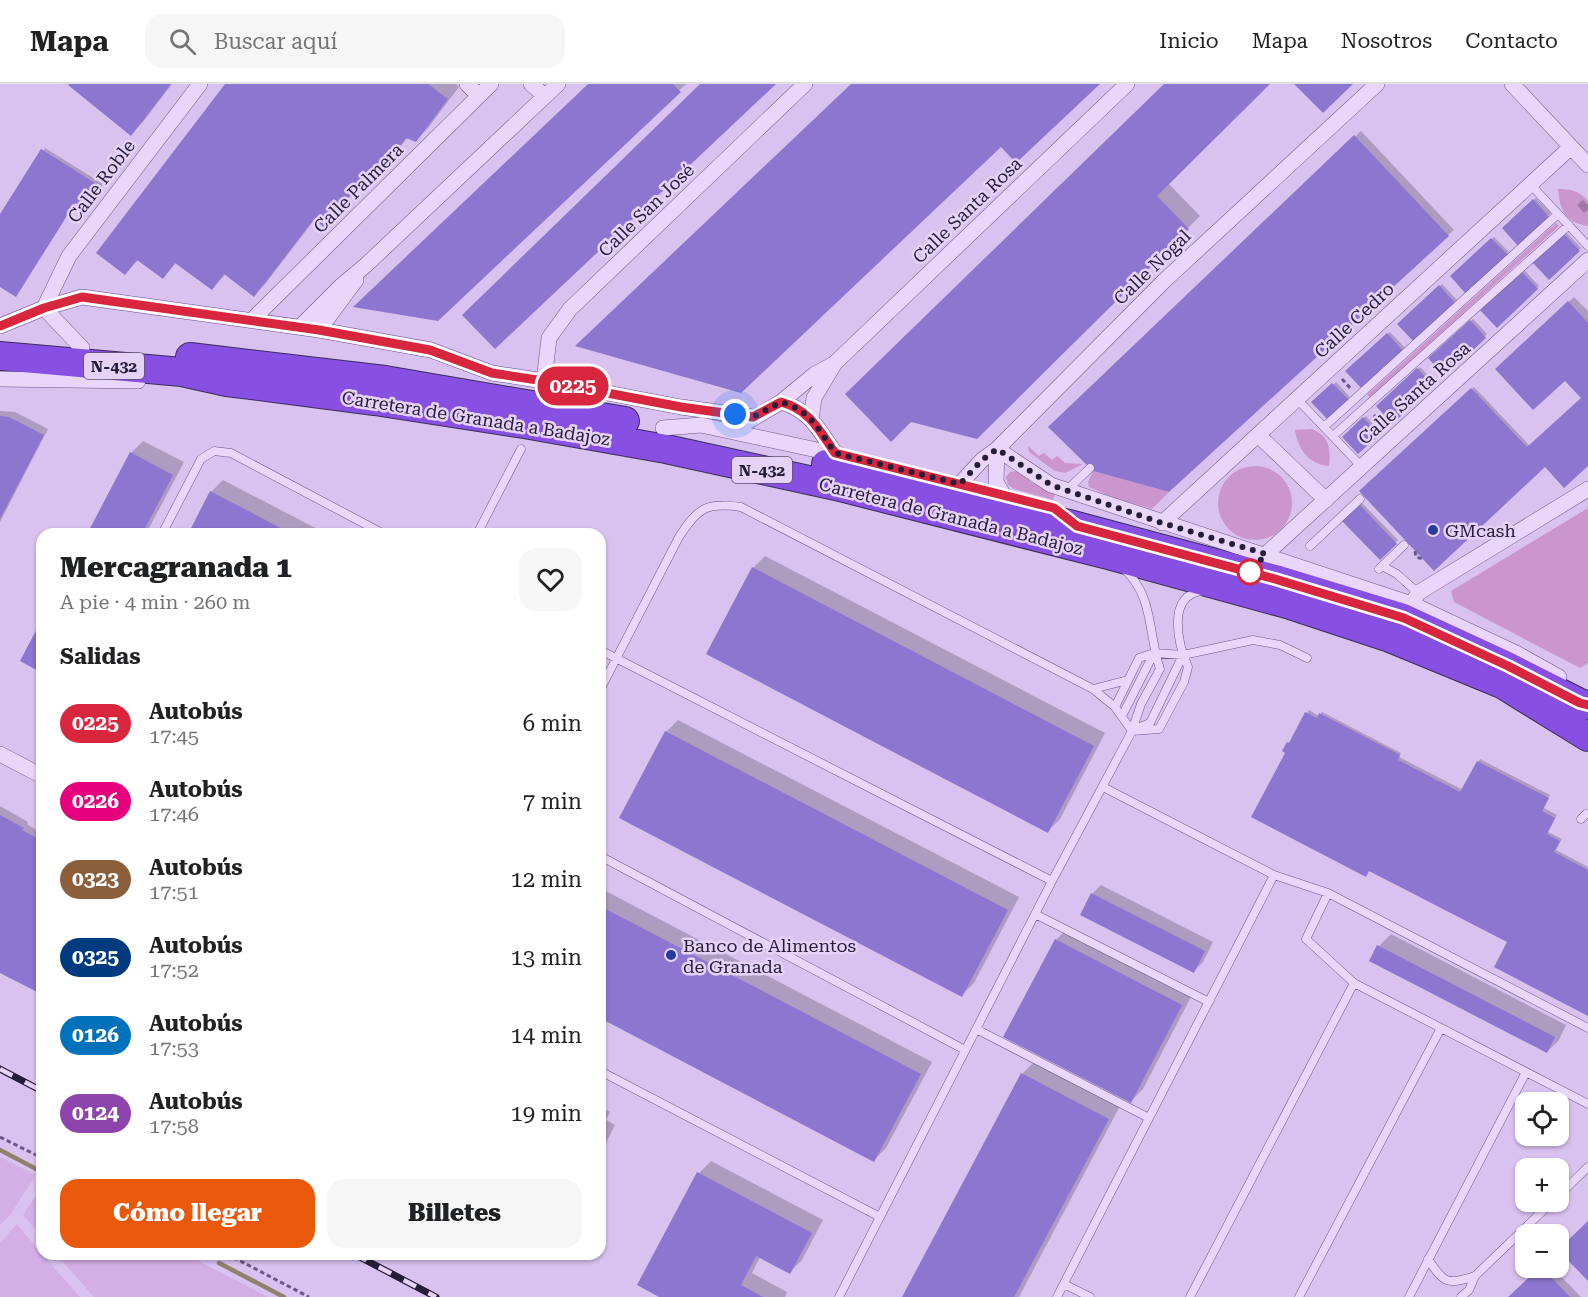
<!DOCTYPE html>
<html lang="es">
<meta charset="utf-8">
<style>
:root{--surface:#fff;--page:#f6f6f6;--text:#202124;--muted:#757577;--line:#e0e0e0;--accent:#ea580c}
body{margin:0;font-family:"Roboto Serif",serif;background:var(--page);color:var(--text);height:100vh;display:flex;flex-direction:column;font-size:22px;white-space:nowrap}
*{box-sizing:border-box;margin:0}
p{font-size:20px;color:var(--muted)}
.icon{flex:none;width:33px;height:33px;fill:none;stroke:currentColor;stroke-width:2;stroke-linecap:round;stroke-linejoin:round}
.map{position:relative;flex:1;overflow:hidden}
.side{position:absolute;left:36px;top:444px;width:570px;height:732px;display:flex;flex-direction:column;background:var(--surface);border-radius:18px;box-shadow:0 2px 4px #0004}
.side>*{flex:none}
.badge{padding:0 12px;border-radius:20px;font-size:21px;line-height:39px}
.buttons{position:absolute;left:1515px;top:1008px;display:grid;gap:12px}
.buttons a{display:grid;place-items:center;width:54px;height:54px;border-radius:12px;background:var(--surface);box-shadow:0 2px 4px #0004;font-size:30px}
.you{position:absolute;width:30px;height:30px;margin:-15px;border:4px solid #fff;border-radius:50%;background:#1a73e8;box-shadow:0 0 0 9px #1a73e833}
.map>.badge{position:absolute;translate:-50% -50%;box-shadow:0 0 0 3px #fff}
h2{padding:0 24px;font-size:22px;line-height:54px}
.round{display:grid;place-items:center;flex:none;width:63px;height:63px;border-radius:18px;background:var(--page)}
.overview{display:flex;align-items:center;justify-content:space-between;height:102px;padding:0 24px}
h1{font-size:28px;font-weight:800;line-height:45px}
.button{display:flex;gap:12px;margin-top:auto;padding:12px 24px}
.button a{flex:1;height:69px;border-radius:18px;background:var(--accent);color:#fff;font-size:24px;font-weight:800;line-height:69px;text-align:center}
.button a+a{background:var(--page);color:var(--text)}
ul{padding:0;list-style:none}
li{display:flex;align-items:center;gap:18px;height:78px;padding:0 24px}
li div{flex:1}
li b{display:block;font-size:22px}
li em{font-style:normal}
li .badge{min-width:66px;font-weight:700;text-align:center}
header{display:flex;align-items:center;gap:36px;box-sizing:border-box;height:84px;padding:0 30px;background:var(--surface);border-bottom:2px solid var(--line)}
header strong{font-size:28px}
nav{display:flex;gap:33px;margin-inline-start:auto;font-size:21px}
.search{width:420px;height:54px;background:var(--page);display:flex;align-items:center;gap:15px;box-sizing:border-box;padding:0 21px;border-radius:18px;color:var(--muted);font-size:22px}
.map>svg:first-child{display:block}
.farmland{fill:#d3afe6}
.green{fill:#cb95ce}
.shadow{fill:#0003}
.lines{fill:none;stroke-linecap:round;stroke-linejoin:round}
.stream{stroke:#91816b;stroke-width:4.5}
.building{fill:#8c76d0}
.lane-casing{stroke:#6a588b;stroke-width:9}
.street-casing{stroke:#6a588b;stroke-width:16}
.highway-casing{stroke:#392d58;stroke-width:30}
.path{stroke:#6a588b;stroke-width:3;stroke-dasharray:4.5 3;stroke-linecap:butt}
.lane{stroke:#e9d6fa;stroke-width:8}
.street{stroke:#e9d6fa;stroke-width:15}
.highway{stroke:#884fe3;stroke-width:28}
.rail-casing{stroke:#261d3a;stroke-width:7}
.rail{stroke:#e6d2f7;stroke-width:4.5;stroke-dasharray:14;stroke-linecap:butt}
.line-casing{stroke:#fff;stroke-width:14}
.line{stroke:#d7263d;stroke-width:9}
.walk{stroke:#261d3a;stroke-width:6;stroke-dasharray:0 10.8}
.poi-dot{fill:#263c9c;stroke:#e6d2f7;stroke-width:2}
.stop-dot{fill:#fff;stroke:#d7263d;stroke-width:3}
.labels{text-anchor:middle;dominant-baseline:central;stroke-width:5;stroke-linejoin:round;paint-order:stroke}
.shield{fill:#e6d2f7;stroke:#605373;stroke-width:1.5}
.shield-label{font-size:16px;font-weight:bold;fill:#261d3a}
.street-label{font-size:18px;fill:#261d3a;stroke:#e6d2f7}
.poi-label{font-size:18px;fill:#261d3a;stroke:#e6d2f7;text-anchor:start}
</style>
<header>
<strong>Mapa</strong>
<div class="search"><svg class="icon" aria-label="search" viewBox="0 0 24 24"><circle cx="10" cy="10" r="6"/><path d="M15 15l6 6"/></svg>Buscar aquí</div>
<nav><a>Inicio</a><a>Mapa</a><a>Nosotros</a><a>Contacto</a></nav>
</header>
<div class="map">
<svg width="1588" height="1213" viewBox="0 0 1588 1213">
<rect width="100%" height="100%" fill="#dac2f0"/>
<path class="farmland" d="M0,1073l36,18 -26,40 -10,10z
M42,1103v50l-19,-22z
M17,1140l25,30 38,43h-80v-54z
M56,1170h129l83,43h-174z"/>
<path class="green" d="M1558,105c13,0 21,2 30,12v25c-23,-4 -28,-15 -30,-37z
M1556,139l3,3 -189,172 -3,-3z
M1311,345c18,6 20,19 18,37 -21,-2 -31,-17 -34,-36z
M1028,362l11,10 5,-3 8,7 5,-4 8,7 18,1 -18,9 -10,-2 -26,-19z
M1218 419a37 37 0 1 1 74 0a37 37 0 1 1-74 0Z
M1017,387l14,11 24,12 -2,6 -39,-11 -6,-4 -2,-8 4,-5z
M1093,387l76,21 -17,17 -38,-11 -25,-11 -1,-5z
M1588,424v155l-8,5 -126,-66 -3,-11z"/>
<path class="shadow" d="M70,0h102l-29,38 -12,12z
M227,0h229l3,3 -31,41 -12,12 -8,-3 -25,32 -12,12 -6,-4 -28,37 -12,12 -10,-7 -49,64 -12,12 -28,-21 -14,14 -35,-26 -14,15 -24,-18 -14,14z
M590,0h96l-248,236z
M1166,0h102l-100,99 32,33 -223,222z
M1361,47l93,99 -6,5 -398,192z
M45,64l58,36 -6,9 -8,-1 -7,10 -7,-1 -75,84v-68z
M1536,114l15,15 -33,31 -14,-16z
M1583,116l5,5v5l-4,3 -7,-8z
M1566,148l15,16 -32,30 -15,-16z
M1494,153l15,15 -43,39 -14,-15z
M1525,187l14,15 -42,40 -15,-16z
M1442,200l15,16 -43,39 -14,-15z
M1574,213l14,14v153l-43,1 -183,26 112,-104 56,59 53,-48 -18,-19 -68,-10z
M1473,235l14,15 -42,40 -15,-16z
M1390,248l15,16 -43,39 -14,-16z
M1420,283l15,15 -43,40 -14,-16z
M1336,298l14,15 -22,21 -14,-16z
M0,327l15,1 33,17 -48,93z
M1366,332l14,16 -22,20 -14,-15z
M143,357l41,21 -38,72h-58l43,-81z
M223,396l104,54h-138l22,-42z
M1362,419l36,37 -18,18 -36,-37z
M765,472l340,177 -45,86 -12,12 -295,-263z
M1309,626l10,6 3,-4 79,41 -2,4 64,33 17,-31 70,36 -6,13 13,7 -9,17 14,7 -6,11 32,17v147l-79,-72 -222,-190 1,-9 3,-2z
M678,636l341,177 -45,86 -12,12 -296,-263z
M0,722l28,16 -1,2 15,9v158l-2,1 -40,-21z
M1101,801l112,57 -10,20 -9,9 -102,-77z
M600,804l332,174 -46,86 -12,12 -274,-143z
M1068,844l125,65 -50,96 -12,12 -126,-65 51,-96z
M1391,850l175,91 -7,15 -12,12 -168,-106z
M1034,978l86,44 -101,191h-115l118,-223z
M600,1022l10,6 -4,8 9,5 -15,30z
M711,1077l112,59 -21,40 -13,13 -29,-16 -8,16 35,19 -2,5h-122l36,-124z
M1541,1184h12l28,29h-71z"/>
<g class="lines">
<path class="stream" d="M0,1066l42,22
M219,1179l65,34"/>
</g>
<path class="building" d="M69,0h102l-40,52 -63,-51z
M225,0h203l20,15 -32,43 -10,-4 -35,45 -7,-6 -39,51 -11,-9 -60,78 -30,-23 -12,16 -37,-27 -12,16 -26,-19 -12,15 -29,-22z
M588,0h85l8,8 -243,229 -85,-14z
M700,0h76l-281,265 -33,-34z
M851,0h249l-84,79 -15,-16 -260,246 -166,-47z
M1164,0h106l-113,112 32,33 -212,210 -66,-17 -20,20 -46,-48z
M1294,0h59l-30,29z
M1354,51l95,101 -280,256 -76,-21 -45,-44z
M41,65l60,38 -6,10 -7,-4 -8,13 -5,-3 -59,94 -16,-10v-73z
M1533,115l16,18 -31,29 -16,-18z
M1563,149l17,18 -31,29 -17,-18z
M1491,154l17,17 -42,39 -16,-18z
M1522,188l16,17 -41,39 -17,-18z
M1439,201l16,18 -41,39 -17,-18z
M1568,217l20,22v143l-24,22 -19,-21 -111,104 -75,-80 112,-103 56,59 54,-49 -16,-17 -32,29 -38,-41z
M1470,236l16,18 -41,38 -17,-18z
M1387,249l16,18 -41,38 -17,-18z
M1417,284l17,18 -42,38 -16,-18z
M1332,299l17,17 -21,20 -17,-18z
M0,332l9,1 35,18 -44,84z
M1363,333l16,18 -21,19 -16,-17z
M130,368l43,23 -31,59h-55z
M210,407l82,43h-104z
M1359,420l38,40 -17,16 -38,-39z
M752,483l342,179 -46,87 -342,-179z
M42,535v54l-22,-12z
M1305,628l12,6 2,-5 81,42 -2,5 62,32 17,-31 72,37 -7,13 13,7 -8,16 13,7 -6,11 34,18v146l-94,-49 13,-25 -138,-71 -3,6 -115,-60 34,-64 -3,-2 5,-9 2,1z
M665,647l343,179 -46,87 -343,-179z
M0,731l24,13 -2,2 20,11 -1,153 -41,-21z
M1091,809l114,58 -11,22 -114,-58z
M600,822l321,168 -47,88 -274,-144z
M1055,855l127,66 -51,98 -128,-66z
M1377,861l178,92 -8,16 -178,-92z
M1021,989l88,46 -95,178h-112z
M697,1088l115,61 -22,41 -34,-18 -15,29 22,12h-104l-22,-12z
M1588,1137v60l-30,-31z
M1539,1184h3l28,29h-62z"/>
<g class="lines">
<g class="lane-casing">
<path id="lane" d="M1531,101l57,61
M1297,315l65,68
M1324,343l234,-213
M1333,352l236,-211
M1067,406l23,-22
M162,450l39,-75 13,-8 17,2 153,81
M477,450l44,-85
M1310,462l50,-47
M1382,482l15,8 21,19
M1379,485l25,-24
M600,566l452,231
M1093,605l35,-9
M600,606l79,-153c19,-29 27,-35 62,-30l352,182 22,18 17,24
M1115,623l24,-49 15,-5 29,2 70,-15 27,5 27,13
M1122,632l32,-63
M1135,645l15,-6 33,-68
M1132,647l27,-2 25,-47 4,-15c-10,-23 -22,-73 15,-76
M1103,703l171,88 54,18 260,135
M1581,735l5,-5
M600,772l365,194
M1035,830l174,88
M1354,899l234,121
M976,945l173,89
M600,987l280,146
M1558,1112l30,-29
M1428,1175c16,25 20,26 47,17
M1064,1200l26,13
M839,1213l213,-416 80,-150 9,-27 19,-35c-12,-35 -6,-73 -36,-100
M1057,1213l217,-422
M1190,1213l164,-314 -48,-44 22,-46
M1299,1213l142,-269
M1409,1213l117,-225
M1461,1213l8,-7 6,-14 77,-74"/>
</g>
<g class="street-casing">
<path id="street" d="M467,0l12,12
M531,0l14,12
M1512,0l76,81
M44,224l25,-52 131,-172
M44,224l38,40
M252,236l239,-236
M0,242l44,-18 38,-11 237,33 112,20 61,23 52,8 137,26 72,10
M300,243l41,-41 25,-21 192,-181
M319,246l37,-50
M0,295l138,2
M544,297l5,-43 21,-29 235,-225
M781,318l34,-28 17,-9
M811,336l3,-22 21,-35 292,-279
M747,338l34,-20c29,8 38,28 54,51
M663,344l38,-3 139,30
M1258,351l68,65
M997,365l54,36 361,119 104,49 43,24
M997,365l-1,33 7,12
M960,400l22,-24 15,-11 167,-168 213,-197
M1162,439l409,-376
M1266,470l322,-294
M1412,520l6,-11 170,-104
M0,670l42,22"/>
</g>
<g class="highway-casing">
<path id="highway" d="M0,272l182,16 45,10 148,19 149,23 142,25 170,37 272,69 179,49 103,34 112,46 86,53
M190,273l195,23 240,41
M826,380l251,62 198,53 128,39 104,48 73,37 8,2"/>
</g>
<path class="path" d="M1342,295l10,11
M1374,331l11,13
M1415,467l1,6 7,2
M0,1053l42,21
M227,1170l82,43"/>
<use href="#lane" class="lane"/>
<use href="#street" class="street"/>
<use href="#highway" class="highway"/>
<g class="rail-casing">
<path id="rail" d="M0,985l42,22
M354,1170l82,43"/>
</g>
<use href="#rail" class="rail"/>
</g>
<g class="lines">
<g class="line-casing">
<path id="line" d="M0,242l44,-18 38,-11 237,33 111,20 62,23 52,8 137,26 72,10 28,-15c29,8 38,28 54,51l219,55 23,18 198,53 129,39 104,48 72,37 8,2"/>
</g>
<use href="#line" class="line"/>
<path class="walk" d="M735,330l18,3 28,-15c29,8 38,28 54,51l125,31 22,-24 15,-11 54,36 111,38 104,31 -16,18"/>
</g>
<g class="poi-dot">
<circle cx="1433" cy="446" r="6"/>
<circle cx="671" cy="871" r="6"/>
</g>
<circle class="stop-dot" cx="1250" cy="488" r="12"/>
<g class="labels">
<g class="shield">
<rect x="84" y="269" width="60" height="26" rx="4.5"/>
<rect x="732" y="373" width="60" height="26" rx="4.5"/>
</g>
<g class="shield-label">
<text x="114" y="282">N-432</text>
<text x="762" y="386">N-432</text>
</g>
<g class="street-label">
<text transform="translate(101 97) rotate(-53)">Calle Roble</text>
<text transform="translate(358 104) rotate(-45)">Calle Palmera</text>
<text transform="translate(646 126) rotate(-44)">Calle San José</text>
<text transform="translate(967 126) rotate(-44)">Calle Santa Rosa</text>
<text transform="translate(1152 183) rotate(-44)">Calle Nogal</text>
<text transform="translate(1354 236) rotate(-43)">Calle Cedro</text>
<text transform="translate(1414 309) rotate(-42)">Calle Santa Rosa</text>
<text transform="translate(476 334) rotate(9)">Carretera de Granada a Badajoz</text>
<text transform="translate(951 432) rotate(14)">Carretera de Granada a Badajoz</text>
</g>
<g class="poi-label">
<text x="1445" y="446">GMcash</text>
<text x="683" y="861">Banco de Alimentos<tspan x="683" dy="21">de Granada</tspan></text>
</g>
</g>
</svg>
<div class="buttons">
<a><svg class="icon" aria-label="locate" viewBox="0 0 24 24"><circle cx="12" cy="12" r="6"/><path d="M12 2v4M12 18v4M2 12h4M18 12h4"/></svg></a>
<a>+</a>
<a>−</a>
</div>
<div class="you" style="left:735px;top:330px"></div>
<b class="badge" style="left:573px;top:302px;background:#d7263d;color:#fff">0225</b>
<section class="side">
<div class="overview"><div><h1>Mercagranada 1</h1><p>A pie · 4 min · 260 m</p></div><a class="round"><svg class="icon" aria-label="heart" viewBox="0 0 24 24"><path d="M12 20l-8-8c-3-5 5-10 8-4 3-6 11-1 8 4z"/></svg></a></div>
<h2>Salidas</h2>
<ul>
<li><span class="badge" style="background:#d7263d;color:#fff">0225</span><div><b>Autobús</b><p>17:45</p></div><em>6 min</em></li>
<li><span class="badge" style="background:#e6007e;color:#fff">0226</span><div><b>Autobús</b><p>17:46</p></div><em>7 min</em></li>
<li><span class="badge" style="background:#8b5e3c;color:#fff">0323</span><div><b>Autobús</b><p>17:51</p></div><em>12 min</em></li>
<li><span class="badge" style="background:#003b80;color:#fff">0325</span><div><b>Autobús</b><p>17:52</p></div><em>13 min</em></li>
<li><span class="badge" style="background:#0072bc;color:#fff">0126</span><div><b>Autobús</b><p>17:53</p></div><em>14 min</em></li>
<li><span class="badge" style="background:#8e44ad;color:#fff">0124</span><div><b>Autobús</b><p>17:58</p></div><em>19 min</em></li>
</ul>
<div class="button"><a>Cómo llegar</a><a>Billetes</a></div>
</section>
</div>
